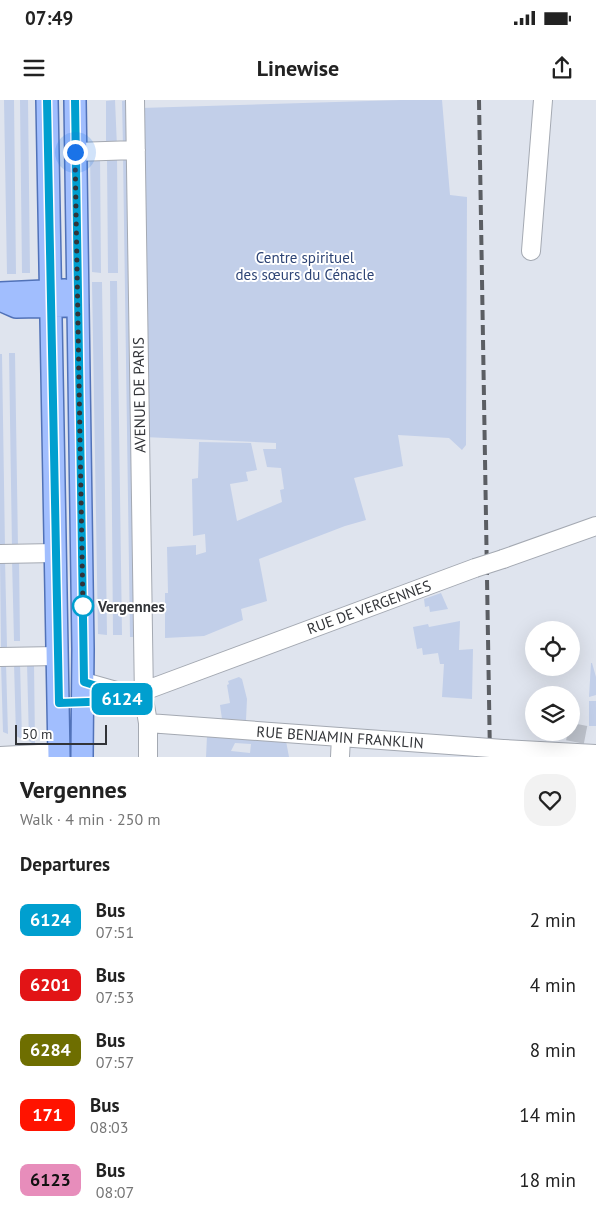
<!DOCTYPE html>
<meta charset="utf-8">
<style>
:root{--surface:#fff;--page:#f2f2f2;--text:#222;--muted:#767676}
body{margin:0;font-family:"PT Sans",sans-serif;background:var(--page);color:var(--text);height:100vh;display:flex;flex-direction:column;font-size:19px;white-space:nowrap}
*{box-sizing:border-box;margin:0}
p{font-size:16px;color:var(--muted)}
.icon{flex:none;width:28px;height:28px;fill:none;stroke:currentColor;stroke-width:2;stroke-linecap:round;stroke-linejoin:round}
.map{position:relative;height:657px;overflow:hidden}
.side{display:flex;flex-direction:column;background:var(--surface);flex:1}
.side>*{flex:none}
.badge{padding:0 10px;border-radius:8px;font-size:18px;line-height:32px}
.controls{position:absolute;left:525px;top:521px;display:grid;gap:10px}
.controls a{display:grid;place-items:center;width:55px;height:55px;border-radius:50%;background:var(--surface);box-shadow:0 5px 20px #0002;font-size:25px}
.scale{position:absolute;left:15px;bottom:12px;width:92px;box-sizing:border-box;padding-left:5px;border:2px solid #323438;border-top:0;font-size:14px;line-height:18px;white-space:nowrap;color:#323438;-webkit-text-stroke:4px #fff;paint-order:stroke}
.you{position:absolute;width:25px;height:25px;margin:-12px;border:4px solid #fff;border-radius:50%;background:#1a73e8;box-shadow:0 0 0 8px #1a73e833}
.map>.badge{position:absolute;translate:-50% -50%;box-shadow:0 0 0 2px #fff}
h2{padding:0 20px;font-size:19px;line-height:45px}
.round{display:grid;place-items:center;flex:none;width:52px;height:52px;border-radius:20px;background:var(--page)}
.head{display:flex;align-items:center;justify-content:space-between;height:85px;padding:0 20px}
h1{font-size:24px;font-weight:700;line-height:38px}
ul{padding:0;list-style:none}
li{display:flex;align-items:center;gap:15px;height:65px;padding:0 20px}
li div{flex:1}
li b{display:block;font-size:19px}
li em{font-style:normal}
li .badge{min-width:55px;font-weight:700;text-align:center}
.status{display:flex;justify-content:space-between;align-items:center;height:35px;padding:0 25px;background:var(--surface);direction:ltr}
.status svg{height:14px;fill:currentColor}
header{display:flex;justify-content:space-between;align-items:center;height:65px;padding:0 20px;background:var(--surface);font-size:22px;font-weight:700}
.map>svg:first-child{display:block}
.green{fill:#c2cfe9;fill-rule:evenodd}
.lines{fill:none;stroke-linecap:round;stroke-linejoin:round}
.minor-tunnel{stroke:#bcc1ca;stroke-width:18;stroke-dasharray:18 9;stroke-linecap:butt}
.minor-casing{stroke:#a4a9b2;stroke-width:20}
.major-casing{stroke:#5172b8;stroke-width:24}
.minor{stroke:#fff;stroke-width:18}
.major{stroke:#a1befe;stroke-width:21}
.rail{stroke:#5b5e63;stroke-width:4;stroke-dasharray:10 5;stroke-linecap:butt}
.minor-bridge-casing{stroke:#a4a9b2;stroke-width:20;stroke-linecap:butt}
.minor-bridge{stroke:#fff;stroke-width:18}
.line-casing{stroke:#fff;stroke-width:11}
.line{stroke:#009fcf;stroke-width:8}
.walk{stroke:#323438;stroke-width:5;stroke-dasharray:0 9}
.stop-dot{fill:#fff;stroke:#009fcf;stroke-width:2.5}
.labels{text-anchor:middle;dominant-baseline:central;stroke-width:4;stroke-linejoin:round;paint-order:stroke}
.park-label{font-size:15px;fill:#2d4475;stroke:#fff}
.street-label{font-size:15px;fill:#323438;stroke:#fff}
.stop-label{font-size:15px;font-weight:bold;fill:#323438;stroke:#fff;text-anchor:start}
</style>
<div class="status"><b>07:49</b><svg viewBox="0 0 49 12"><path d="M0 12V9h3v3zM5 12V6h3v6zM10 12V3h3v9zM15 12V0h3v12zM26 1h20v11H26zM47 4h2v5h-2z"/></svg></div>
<header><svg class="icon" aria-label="menu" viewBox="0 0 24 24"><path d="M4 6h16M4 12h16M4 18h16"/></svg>Linewise<svg class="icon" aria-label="share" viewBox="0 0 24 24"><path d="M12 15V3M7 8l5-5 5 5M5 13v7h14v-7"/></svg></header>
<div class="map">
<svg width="596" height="657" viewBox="0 0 596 657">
<rect width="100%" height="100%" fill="#dfe4ee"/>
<path class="green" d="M4,0h10l2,174h-9z
M20,0h8l2,173h-8z
M115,0l2,47 -11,1v-47z
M129,0l1,47h-7l-1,-46z
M401,0h41l8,95 17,2 -1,248 -4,5 -13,-12 -51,-3 5,31 -49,12 12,42 -21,6 -86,33 8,42 -26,8 2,11 -39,16 -39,2v-45h3l-1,-46 29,-2v10l10,-3 -1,-18 -12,2 -1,-57 6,-1 1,-36 52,1 6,27 -11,2 2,9 -18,3 7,37 45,-19 -2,-12 4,-1 -3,-21 -14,-1 -4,-18h13v-6l-132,-6 -3,-329z
M123,54h9l6,483h-8z
M100,55l1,118 -9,-1 -2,-116z
M107,56h10l1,117h-10z
M110,181h7l5,354h-9z
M92,182h10l5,353 -9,-1z
M9,253h6l3,195h-6z
M0,254h2l3,194 -5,1z
M19,458l1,83h-6l-2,-82z
M0,459h5l2,88h-6z
M441,493l7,16 -18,3 -1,-6 -4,1 -1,-8z
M460,521l-1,29 14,-1 -1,50 -30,-2 2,-33h-4l-2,-11 -15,2 -1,-7 -5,1 -4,-22 15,-3 1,3z
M1,563h5l2,71 -5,-2z
M14,563h6l2,76 -6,-3z
M27,563h7l1,82 -6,-4z
M591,563h1l4,14v18l-7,2z
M239,577l3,2 5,20 -1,21 -24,-1 -2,-14 10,-2 -3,-18 2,-1 -1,-3z
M589,601h7v25h-7z
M207,636l79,5 3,16h-83zM235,643l16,1 -1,9 -19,-2z"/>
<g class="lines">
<path class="minor-tunnel" d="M575,642l5,-26"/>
<g class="minor-casing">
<path id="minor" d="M135,0l9,599 4,24v34
M75,52l61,-2
M531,151l12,-151
M0,454l56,-1
M503,459l93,-33
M0,557l58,-1
M84,582l32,9h15
M84,603l33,-2 358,-133
M148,623l329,24
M503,649l93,5
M0,656l58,-3
M340,657l1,-20"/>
</g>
<g class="major-casing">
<path id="major" d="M47,0l12,657
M75,0l8,549 -1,108
M0,193l65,-3
M0,200l16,7 50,-1"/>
</g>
<use href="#minor" class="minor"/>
<use href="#major" class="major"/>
<path class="rail" d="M479,0l11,657"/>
<g class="minor-bridge-casing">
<path id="minor-bridge" d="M475,468l28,-9
M477,647l26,2"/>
</g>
<use href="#minor-bridge" class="minor-bridge"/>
</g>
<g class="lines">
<g class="line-casing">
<path id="line" d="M47,0l12,603 58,-2 27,-11 -28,2 -32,-10 -9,-582"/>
</g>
<use href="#line" class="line"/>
<path class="walk" d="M75,52l8,458v-4"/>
</g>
<circle class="stop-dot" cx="83" cy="506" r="10"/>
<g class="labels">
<g class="park-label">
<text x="305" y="157">Centre spirituel<tspan x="305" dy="17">des sœurs du Cénacle</tspan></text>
</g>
<g class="street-label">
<text transform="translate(139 295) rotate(-91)">AVENUE DE PARIS</text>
<text transform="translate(369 507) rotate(-20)">RUE DE VERGENNES</text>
<text transform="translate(340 637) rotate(4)">RUE BENJAMIN FRANKLIN</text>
</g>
<g class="stop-label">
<text x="98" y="506">Vergennes</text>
</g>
</g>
</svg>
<div class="controls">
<a><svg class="icon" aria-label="locate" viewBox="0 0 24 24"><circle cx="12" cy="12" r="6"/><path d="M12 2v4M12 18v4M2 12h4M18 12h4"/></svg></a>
<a><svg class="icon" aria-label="layers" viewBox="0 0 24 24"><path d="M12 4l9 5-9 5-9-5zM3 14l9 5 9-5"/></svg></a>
</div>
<div class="scale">50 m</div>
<div class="you" style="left:75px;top:52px"></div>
<b class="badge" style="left:122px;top:599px;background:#009fcf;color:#fff">6124</b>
</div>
<section class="side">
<div class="head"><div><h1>Vergennes</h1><p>Walk · 4 min · 250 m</p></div><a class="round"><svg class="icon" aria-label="heart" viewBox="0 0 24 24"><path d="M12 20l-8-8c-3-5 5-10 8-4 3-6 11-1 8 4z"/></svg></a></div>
<h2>Departures</h2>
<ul>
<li><span class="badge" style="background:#009fcf;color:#fff">6124</span><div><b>Bus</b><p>07:51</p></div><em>2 min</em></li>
<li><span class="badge" style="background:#e21416;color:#fff">6201</span><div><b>Bus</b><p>07:53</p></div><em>4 min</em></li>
<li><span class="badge" style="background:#6e6e00;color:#fff">6284</span><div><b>Bus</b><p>07:57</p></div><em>8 min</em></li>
<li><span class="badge" style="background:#ff1300;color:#fff">171</span><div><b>Bus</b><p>08:03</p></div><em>14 min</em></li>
<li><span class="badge" style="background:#e78dbb;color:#111">6123</span><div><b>Bus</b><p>08:07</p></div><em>18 min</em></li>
</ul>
</section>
